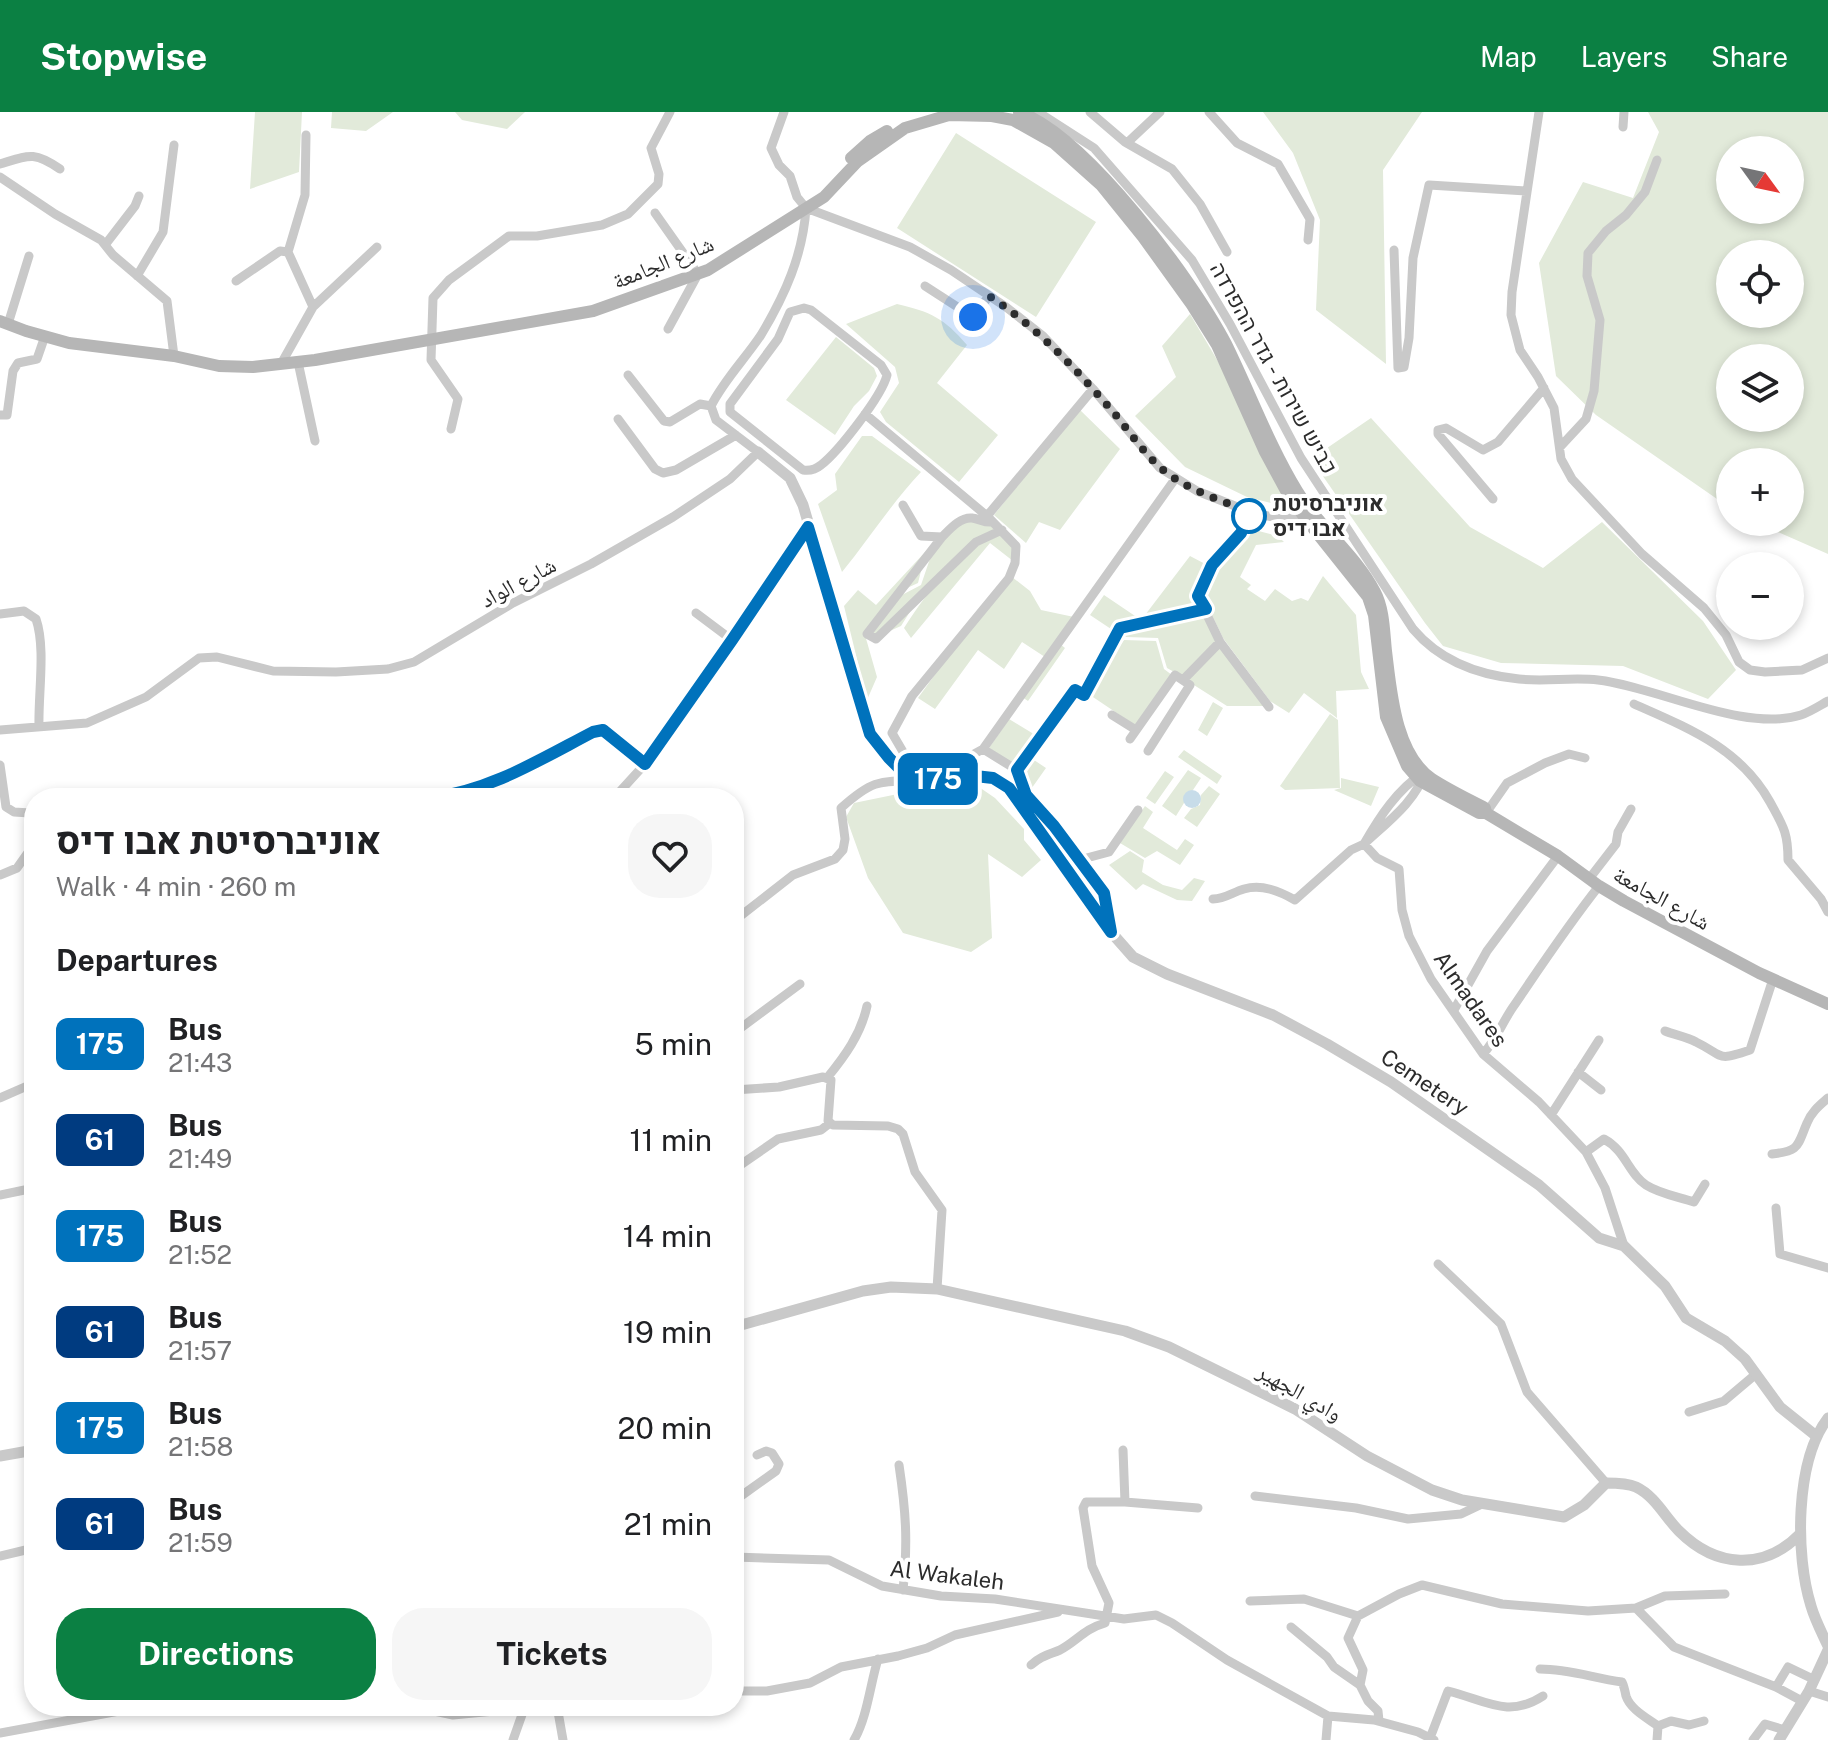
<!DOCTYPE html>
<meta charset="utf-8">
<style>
:root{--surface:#fff;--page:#f6f6f6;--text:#202124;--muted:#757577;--accent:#0b8043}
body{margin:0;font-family:"Public Sans","Noto Naskh Arabic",Heebo,sans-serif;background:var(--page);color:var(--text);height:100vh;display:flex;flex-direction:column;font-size:30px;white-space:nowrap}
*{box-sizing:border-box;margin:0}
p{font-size:26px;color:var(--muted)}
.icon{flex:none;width:44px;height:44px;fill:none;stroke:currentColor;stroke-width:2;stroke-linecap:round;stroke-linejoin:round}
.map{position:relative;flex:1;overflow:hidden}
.sheet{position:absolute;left:24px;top:676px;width:720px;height:928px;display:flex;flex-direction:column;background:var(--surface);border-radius:32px;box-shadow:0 4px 12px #0003}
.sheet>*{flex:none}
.badge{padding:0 16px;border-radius:12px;font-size:28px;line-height:52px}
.needle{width:52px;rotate:123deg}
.fabs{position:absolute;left:1716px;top:24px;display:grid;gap:16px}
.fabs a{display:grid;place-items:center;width:88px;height:88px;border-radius:50%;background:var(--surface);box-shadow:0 4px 12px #0003;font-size:40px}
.you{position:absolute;width:40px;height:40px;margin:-20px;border:6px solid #fff;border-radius:50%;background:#1a73e8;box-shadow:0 0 0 12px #1a73e833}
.map>.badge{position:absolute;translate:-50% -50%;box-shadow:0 0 0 4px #fff}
h2{padding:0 32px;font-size:30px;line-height:72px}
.round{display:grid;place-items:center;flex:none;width:84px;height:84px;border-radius:32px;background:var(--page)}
.summary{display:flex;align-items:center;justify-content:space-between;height:136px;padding:0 32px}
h1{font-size:38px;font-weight:700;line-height:60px}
.button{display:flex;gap:16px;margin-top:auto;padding:16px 32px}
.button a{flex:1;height:92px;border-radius:32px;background:var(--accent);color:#fff;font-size:32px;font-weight:700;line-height:92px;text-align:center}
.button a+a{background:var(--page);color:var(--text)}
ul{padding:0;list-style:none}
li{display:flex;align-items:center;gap:24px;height:96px;padding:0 32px}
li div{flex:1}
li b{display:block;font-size:30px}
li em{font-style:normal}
li .badge{min-width:88px;font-weight:700;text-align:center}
header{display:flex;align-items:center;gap:48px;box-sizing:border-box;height:112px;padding:0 40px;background:var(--accent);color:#fff}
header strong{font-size:38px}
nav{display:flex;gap:44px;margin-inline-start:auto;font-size:28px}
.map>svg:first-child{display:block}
.green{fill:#e2eada;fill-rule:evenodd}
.water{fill:#c7dce9}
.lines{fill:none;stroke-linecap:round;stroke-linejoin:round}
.minor{stroke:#c9c9c9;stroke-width:9}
.tertiary{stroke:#c9c9c9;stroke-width:11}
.secondary{stroke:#b6b6b6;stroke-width:12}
.line-casing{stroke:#fff;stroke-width:18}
.line{stroke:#0072bc;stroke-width:12}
.walk{stroke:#2c2c2c;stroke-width:8;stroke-dasharray:0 14.4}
.stop-dot{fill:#fff;stroke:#0072bc;stroke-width:4}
.labels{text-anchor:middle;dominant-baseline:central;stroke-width:8;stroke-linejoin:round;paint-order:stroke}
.street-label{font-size:22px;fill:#2c2c2c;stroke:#fff}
.stop-label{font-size:22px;font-weight:bold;fill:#2c2c2c;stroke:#fff;text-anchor:start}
</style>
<header>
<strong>Stopwise</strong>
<nav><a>Map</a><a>Layers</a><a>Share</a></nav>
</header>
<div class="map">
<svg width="1828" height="1628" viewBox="0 0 1828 1628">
<rect width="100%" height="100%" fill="#fff"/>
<path class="green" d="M255,0h47l-3,60 -49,17z
M332,0h61l-27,19 -35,-3z
M455,0h70l-18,17 -45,-9z
M1263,0h159l-39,58 3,194 -70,-54 4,-90 -27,-67z
M1648,0h180v442l-73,-32h35v-60h-60v46l-134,-93 -40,-39 -17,-113 44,-81 50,16 26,-66zM1730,38h60v60h-60zM1730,142h60v60h-60zM1730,246h60v60h-60z
M956,21l140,89 -60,95 -139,-89z
M897,192c34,8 47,14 70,41l-30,38 61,52 -39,47 -73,-60 -6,-10 19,-29 -4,-16 -49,-43z
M1190,202l52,88 53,107 -48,-12 -62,-30 -50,-51 41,-39 -14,-31z
M836,225l38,31 3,8 -8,15 -15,15 -19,29 -49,-35z
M1079,297l41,40 -60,81 -21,-8 -13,21 -32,-28z
M1371,306l99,109 73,41 59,-46 101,99 33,49 -28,29 -85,-33 -122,-3 -58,-17 -18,-23 -114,-164z
M862,324h10l49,36c-30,32 -52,67 -79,100l-24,-68 19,-14 -2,-16z
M963,409l29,3 7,5 -25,11 -51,51 -22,35 -25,11 -7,-4 29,-36 23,-12 15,-44z
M1251,417l27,7 6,6 -28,3 -16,32 11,8 -4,4 18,12 10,-12 17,12 9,-3 7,3 15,-25 33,39 5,57 8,17 -33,2 1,27 -33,-25 -15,20 -19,-12 -47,-63 -20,-42 13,-29z
M1001,420l14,14 -2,15 -23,-18 -79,95 -7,-10c25,-39 55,-76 97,-96z
M926,439l-8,32 -22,10 -31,42 12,42 -10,23 -23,-94 14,-16 18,15z
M1190,444l19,10 -13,31 6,11 -60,11z
M1012,465l18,14 11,19 33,7 -29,40 -23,-15 -18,27 -26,-19 -43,59 -17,-11 52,-72z
M1104,483l37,25 -27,11 -24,-16z
M1205,499l12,30 -34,36 -16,-9 -9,-30 -32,-1 -7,-3 2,-4z
M1124,528l32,1 8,28 8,6 -36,51 -49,-33z
M1060,532l5,4 -37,53 -6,-4z
M1221,532l46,62h-40l-41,-26z
M1213,590l10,6 -16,28 -9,-6z
M1330,602l8,6 2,68 -55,2 -5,-4z
M1009,607l28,17 -20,30 -28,-18z
M1184,638l38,26 -5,8 -39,-27z
M1034,648l12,8 -17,24 -2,-21z
M1188,658l13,8 -8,12 -8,4 -1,9 -8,13 -14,-10z
M1165,659l9,6 -19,27 -9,-6z
M1341,666l38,9 -8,19 -37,-16 7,-2z
M1209,674l11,8 -23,33 -13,-9 7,-9 9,-4 1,-10z
M979,675l16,11 29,31v11l17,20 -19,17 -34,-23 4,84 -21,14 -68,-19 -35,-55 -22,-61 8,-14 73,-15z
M1145,694l8,6 -10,16 34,22 8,-11 9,6 -14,20 -23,-14 -12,7 -25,-15z
M1130,739l14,9 -2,12 21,13 19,5 12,-12 11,3 -13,20 -15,-1 -34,-16 -7,6 -27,-25z"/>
<path class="water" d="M1183 687a9 9 0 1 1 18 0a9 9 0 1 1-18 0Z"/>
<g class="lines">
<path class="minor" d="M784,0l-13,36 8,17 11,11 7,21 9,11
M1038,0l56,36 98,112 38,64 71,134 112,171c27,32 65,46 106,50 26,3 53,-2 79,1 60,7 146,53 203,35 9,-3 18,-9 27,-14
M1090,0l35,30 47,27 28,35 27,48
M1209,0l28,31 41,21 32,55 -2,21
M1539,0l-27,180 -1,23 9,35 18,27 16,31 7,51 11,20 70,75 62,54 22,27 13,27 11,8 15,2 37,-2 26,-12
M1623,15l1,-15
M1127,31l33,-31
M0,52c29,-9 34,-13 60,5
M0,65l55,37 46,26 12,15 54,46 7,55
M806,96l104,39 41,23 55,37 37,29 50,53 67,79 37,23 53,21 32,7
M655,101l43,61 -30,55
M105,133l30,-39 4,-10
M1394,138l4,118 6,-1 5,-29 4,-80 16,-73 98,6
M137,164l26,-44 11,-87
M236,169l44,-30 8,1
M925,174l48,31 16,-21
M313,195l64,-60
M804,196l7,2 70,55 6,10c-5,21 -49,77 -66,90 -6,5 -11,6 -18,5l-73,-58v-8l48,-65 12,-27z
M8,212l21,-68
M298,250l17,79
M281,252l32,-57 -25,-55 17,-57 1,-60
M628,263l36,46 6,1 30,-18 11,2
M1093,277l-106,127 29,30 -1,17 -6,15 -97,118 -20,37 17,29c31,5 47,3 74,-13l192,-270
M865,302l122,102
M0,303h7l6,-44 5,-8 19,-4 8,-23
M618,307l37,50 8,4 13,-3 60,-35
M451,317l7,-30 -27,-39 2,-62 16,-18 60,-44h28l65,-11 26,-11 30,-30 1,-10 -8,-26 19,-36
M1560,335l26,-28 8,-28 6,-71 -13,-44 1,-23 18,-22 20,-16 19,-23 12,-32
M1493,387l-55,-65v-4l8,-2 37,22 15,-8 46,-54
M903,393l18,31 21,1c8,-8 18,-20 30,-19 8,1 12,5 20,4
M1250,400l-9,21 -29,32 -14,31 22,46 49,65
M942,425l-75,97 9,5 100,-97 26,-12
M696,501l36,27
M0,502l24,-3 12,8c10,29 2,75 3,108
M1183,568l37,-38
M1634,592c54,24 106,44 136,98 13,24 18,30 18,58l33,39 7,13
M1112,603l24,15
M0,618l87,-7 59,-26 53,-39 18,-1 56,14 63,1 52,-3 26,-7 99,-59 78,-39 82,-47 57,-38 28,-27 -42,-32 -5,-14c13,-26 34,-47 50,-71 24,-40 42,-80 45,-127
M1130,627l45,-64 15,10 -42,66
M983,637l34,21
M0,653l6,42 8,5 16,1
M1424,660c-6,28 -40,53 -60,72 16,-28 33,-54 60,-72z
M225,681l3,5
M431,686c59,-6 110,-39 162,-66l10,-2 42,34
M614,686l31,-34 163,-237
M1486,701l21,-30 38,-20 24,-9 16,4
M1079,748l30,-8 29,-42
M0,763l17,-7 17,-24
M1589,767l27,-35 2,-12 13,-23
M1213,787c12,0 20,-7 31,-10 18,-5 35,2 51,11l56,-50 13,-6 13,14 22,11 3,41 7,26 22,43 52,75 56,48 47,50 19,36 19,58
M734,809l59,-46 42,-16 8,-9 2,-11 -4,-31c29,-26 37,-28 75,-27
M1111,820l-7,-39 -50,-67 -28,-31 -9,-25 58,-80 9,5 36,-67 86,-19
M1454,898l33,-59 71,-95
M1665,919c10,4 22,6 31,11 29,14 19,20 54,8l23,-71
M734,921l66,-49
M1483,942c13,-14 19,-31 30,-47 28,-41 55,-82 86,-121
M1578,960l23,18
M827,966c18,-22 34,-44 40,-72
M734,978l45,-3 44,-10 8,3 -3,41 5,4 55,1 10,3 5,5 12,38 27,38 -5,79
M0,986l34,-15
M1551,1003l48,-75
M1586,1040l18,-13c22,12 24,34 42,46 14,9 33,12 48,17l11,-18
M1772,1042c28,-3 25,-8 35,-31 4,-11 13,-18 21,-25
M736,1056l42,-29 43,-9 9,-7
M0,1083l34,-7
M1776,1096l4,46 48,14
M1438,1152l63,60 26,68 79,91
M1689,1300l35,-11 32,-27
M899,1353c7,47 9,77 4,125
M1255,1384l101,12 52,11 53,-5 21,-10
M734,1389l42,-30 3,-7 -7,-11 -6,-2 -9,4
M1125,1390l73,6
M0,1444l34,-8
M734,1445l95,3 53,26 59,10 54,3 129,20 32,-4 16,8 55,37 101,56 46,4 44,12 16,8
M1250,1489l54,-2 54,17
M1636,1496l29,-12 60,-2
M1291,1515l36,30 7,10 26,18
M1031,1553c10,-9 17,-10 29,-15 17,-9 24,-21 45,-27l4,-20 -17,-37 -9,-58 3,-6h39l-2,-52
M1540,1557c29,0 53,9 82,13 2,4 3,9 4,14 4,13 21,22 32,30l-1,14
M1776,1575l12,-20 25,12
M734,1579h33l43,-8 31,-16 57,-11 29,-8 28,-13 103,-23
M1809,1579l19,6
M411,1594l42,9 93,-9
M557,1594l6,34
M1379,1609l-1,-10 -10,-10 -8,-16 3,-15 -15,-32 10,-22 41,-22 23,-9 80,19 86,7 48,-3 38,39 102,40 26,14
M1658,1614l13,-5 18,4 15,-4
M0,1621l146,-27
M1430,1626l18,-47c37,9 60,28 95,5
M513,1628l11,-31
M854,1628c13,-22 16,-55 24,-81
M1326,1628l2,-24
M1753,1628l12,-16 20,6"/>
<path class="tertiary" d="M758,340l32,26 13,27 67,229 34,39 16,8 55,-5 18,2 16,10 94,135 30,34 34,17 106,41 54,29 64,38 148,103 60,53 25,8 41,40 21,32 39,23 20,18 35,48 35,28
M1299,406l20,2 -7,5 -30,-6z
M734,1215l129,-36 28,-4 46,2 188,42 44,16 126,62 72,47 65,34 30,10 102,17 20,-12 22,-22c10,0 21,0 30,4 19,9 29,30 43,44 37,37 85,40 121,3
M1828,1306c-33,43 -33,137 -17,188 4,14 11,27 17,40
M0,1344l34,-6
M1779,1628l30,-49 19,-41"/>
<path class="secondary" d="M851,46l19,-17 17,-10
M0,209l26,10 43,12 105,13 45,10 34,1 62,-7 278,-49 115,-41 116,-73 34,-36 47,-33 44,-13 43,1 21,4 41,23 47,42 42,52 49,68 25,40 48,107 20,37 20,29 63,79 6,18 12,102 21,49 13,15 59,32h7l-1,-5c-17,-9 -36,-18 -53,-29 -37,-25 -41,-88 -46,-128 -2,-19 -2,-42 -11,-59 -19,-37 -56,-65 -78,-101 -28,-46 -47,-98 -71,-147 -33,-64 -140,-208 -207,-232
M1486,701l72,43 41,30 25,15 135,72 69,31"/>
</g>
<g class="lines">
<g class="line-casing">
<path id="line" d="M431,686c59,-7 110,-39 162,-66l10,-2 42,34 87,-124 76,-113 62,207 19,24 15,15 16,8 55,-5 18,2 16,10 102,144 -7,-39 -50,-67 -28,-31 -9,-25 58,-80 9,5 36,-67 86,-19 -8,-13 14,-31 29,-32 9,-21"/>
</g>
<use href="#line" class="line"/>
<path class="walk" d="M973,205l16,-21c49,32 88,74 125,117 16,19 30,41 48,56 25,21 58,31 88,43l-1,4"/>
</g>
<circle class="stop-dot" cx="1249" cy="404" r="16"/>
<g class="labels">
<g class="street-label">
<text transform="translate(663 150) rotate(-22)">شارع الجامعة</text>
<text transform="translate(1274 256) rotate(61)">כביש שירות - גדר ההפרדה</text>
<text transform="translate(518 470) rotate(-28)">شارع الواد</text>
<text transform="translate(1662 786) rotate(29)">شارع الجامعة</text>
<text transform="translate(1471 887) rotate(55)">Almadares</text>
<text transform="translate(1425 970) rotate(34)">Cemetery</text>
<text transform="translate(1300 1280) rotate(30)">وادي الجهير</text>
<text transform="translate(947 1463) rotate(7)">Al Wakaleh</text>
</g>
<g class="stop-label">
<text x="1273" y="391">אוניברסיטת<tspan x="1273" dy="25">אבו דיס</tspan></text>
</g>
</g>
</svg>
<div class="fabs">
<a><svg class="needle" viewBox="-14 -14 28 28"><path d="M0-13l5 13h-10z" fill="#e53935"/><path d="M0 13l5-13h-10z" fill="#757577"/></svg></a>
<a><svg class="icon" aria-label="locate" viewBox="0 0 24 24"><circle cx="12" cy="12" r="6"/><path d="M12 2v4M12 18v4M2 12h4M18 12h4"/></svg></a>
<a><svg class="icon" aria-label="layers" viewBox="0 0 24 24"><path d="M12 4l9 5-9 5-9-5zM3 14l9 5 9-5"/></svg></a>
<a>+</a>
<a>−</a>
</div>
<div class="you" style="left:973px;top:205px"></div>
<b class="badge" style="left:938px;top:667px;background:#0072bc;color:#fff">175</b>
<section class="sheet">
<div class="summary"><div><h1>אוניברסיטת אבו דיס</h1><p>Walk · 4 min · 260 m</p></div><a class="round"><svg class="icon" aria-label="heart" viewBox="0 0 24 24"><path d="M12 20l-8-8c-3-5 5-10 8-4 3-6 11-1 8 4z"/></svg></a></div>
<h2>Departures</h2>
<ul>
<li><span class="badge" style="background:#0072bc;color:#fff">175</span><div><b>Bus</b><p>21:43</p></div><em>5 min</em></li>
<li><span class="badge" style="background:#003b80;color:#fff">61</span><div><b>Bus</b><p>21:49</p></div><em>11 min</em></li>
<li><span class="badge" style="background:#0072bc;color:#fff">175</span><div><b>Bus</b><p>21:52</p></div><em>14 min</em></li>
<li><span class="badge" style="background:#003b80;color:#fff">61</span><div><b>Bus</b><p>21:57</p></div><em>19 min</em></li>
<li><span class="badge" style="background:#0072bc;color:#fff">175</span><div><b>Bus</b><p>21:58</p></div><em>20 min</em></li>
<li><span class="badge" style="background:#003b80;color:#fff">61</span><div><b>Bus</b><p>21:59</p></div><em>21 min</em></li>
</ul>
<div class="button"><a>Directions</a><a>Tickets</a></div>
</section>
</div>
